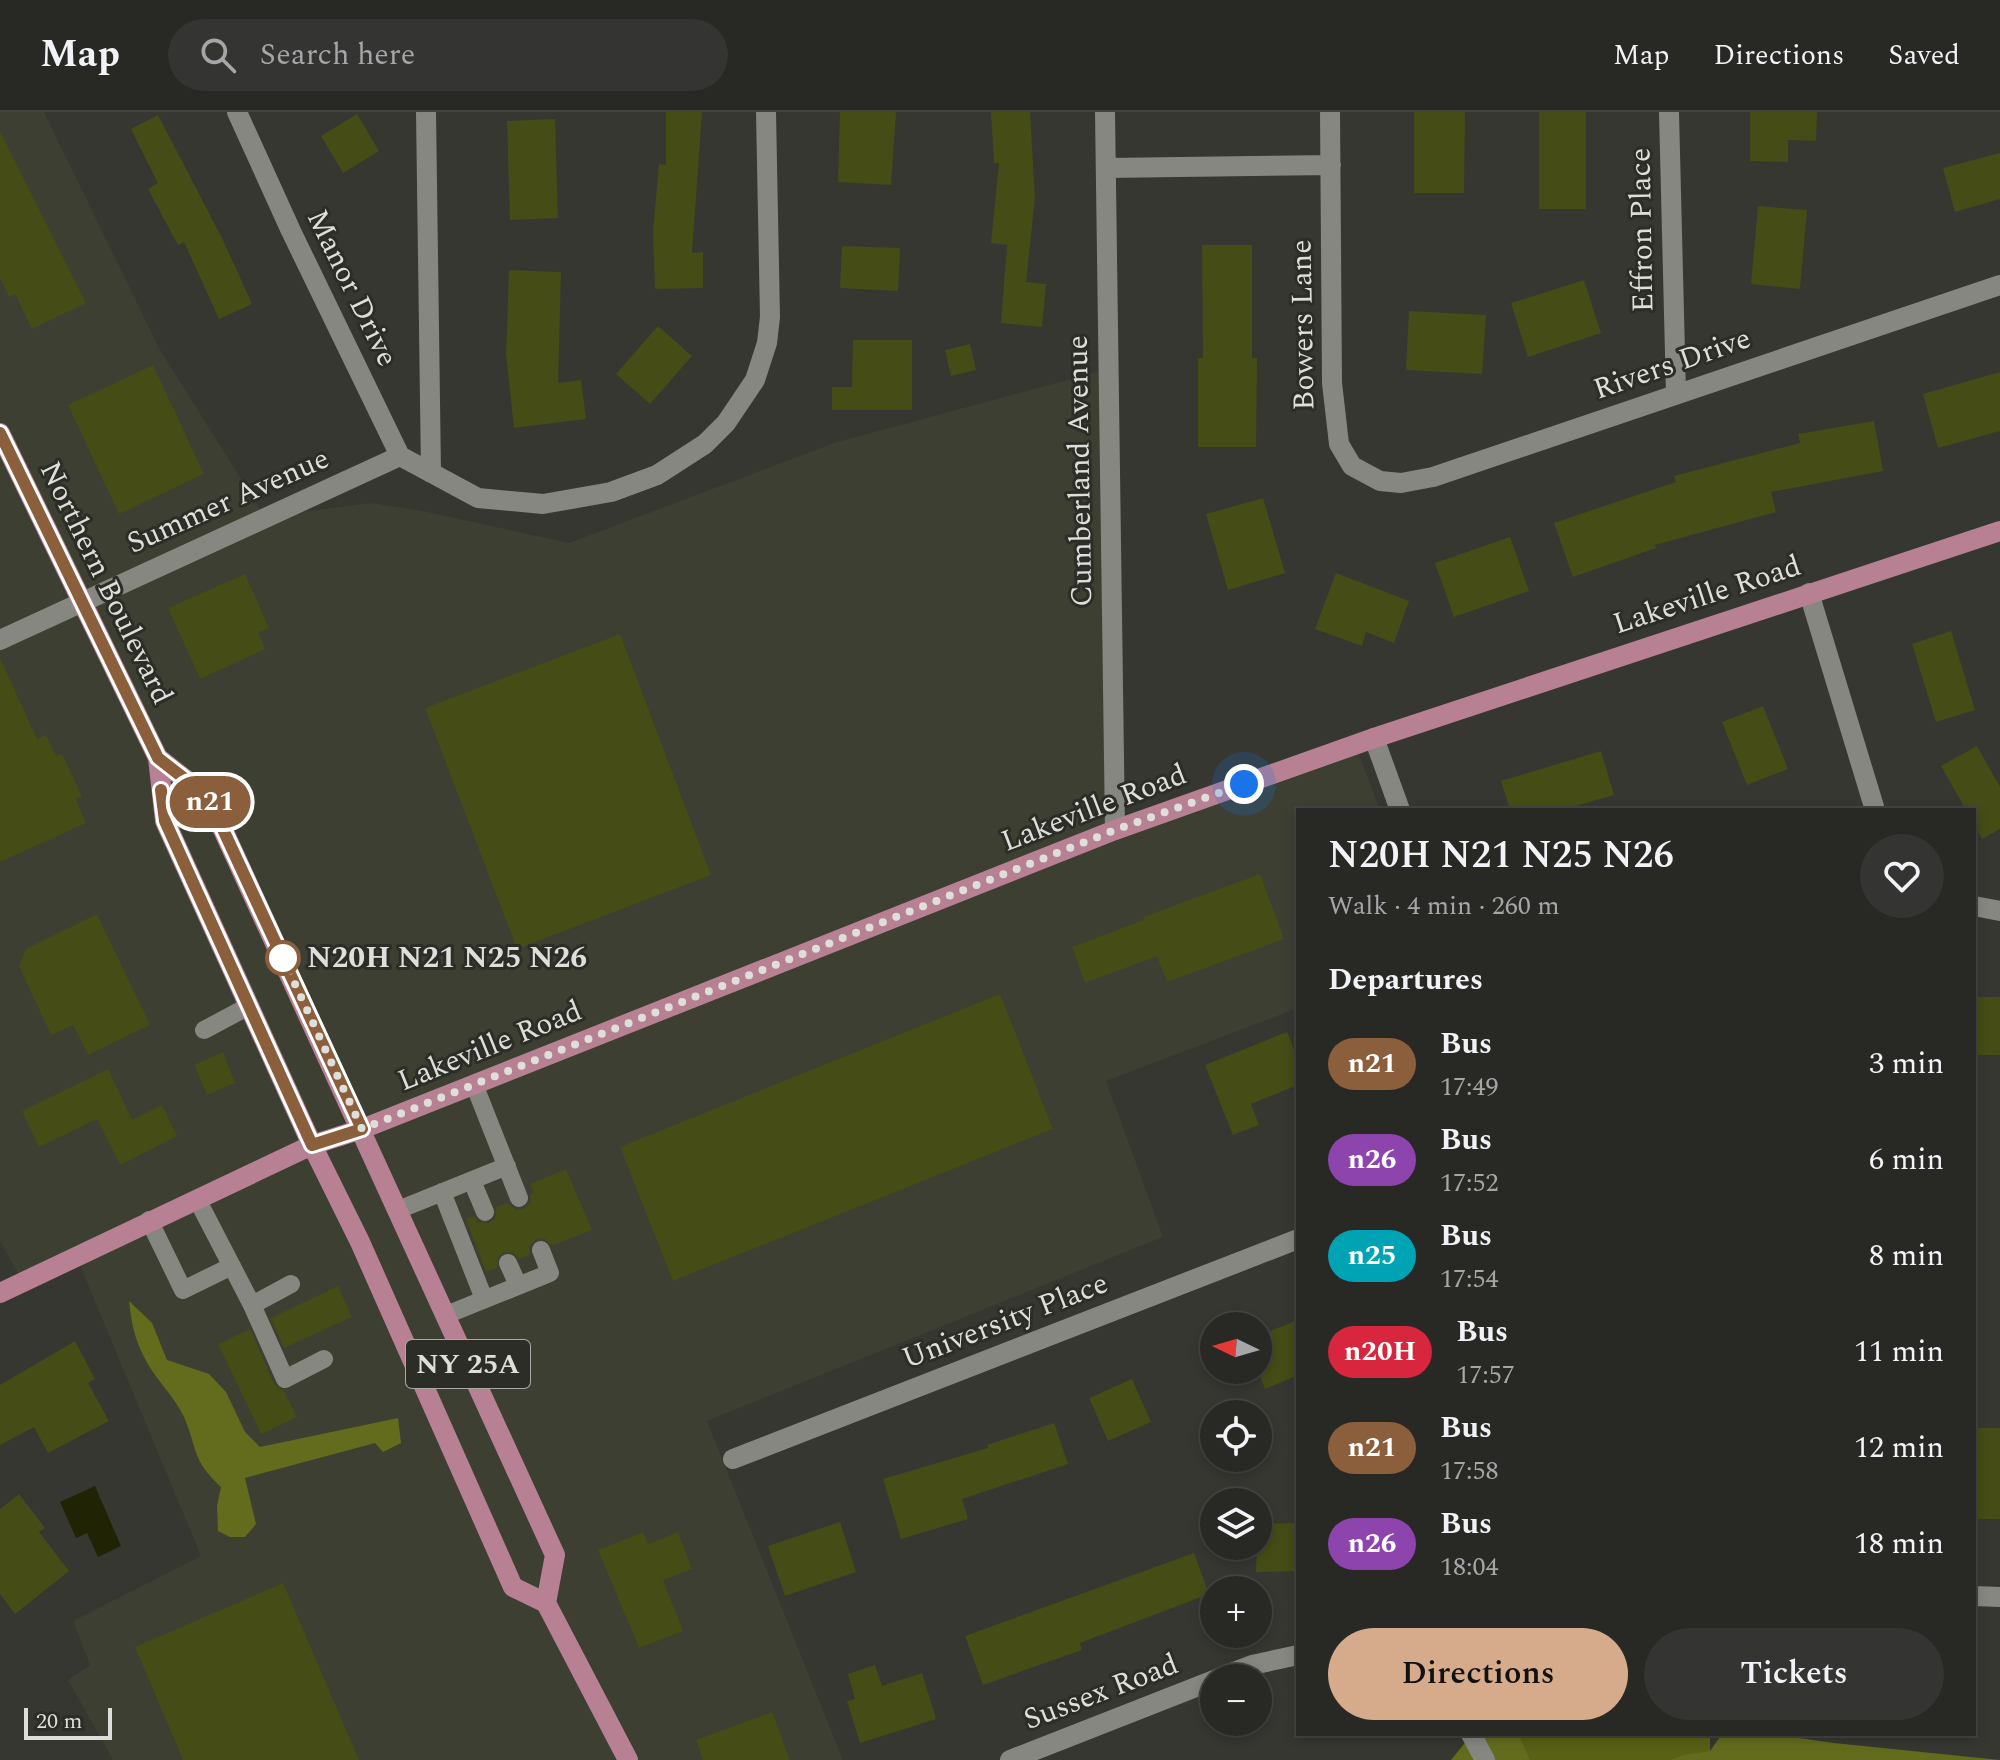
<!DOCTYPE html>
<meta charset="utf-8">
<style>
:root{--surface:#282925;--page:#343532;--text:#f1f3f6;--muted:#a5a6a7;--line:#444542;--accent:#d6ab8b}
body{margin:0;font-family:Spectral,serif;background:var(--page);color:var(--text);height:100vh;display:flex;flex-direction:column;font-size:30px;white-space:nowrap}
*{box-sizing:border-box;margin:0}
p{font-size:26px;color:var(--muted)}
.icon{flex:none;width:44px;height:44px;fill:none;stroke:currentColor;stroke-width:2;stroke-linecap:round;stroke-linejoin:round}
.map{position:relative;flex:1;overflow:hidden}
.side{position:absolute;left:1296px;top:696px;width:680px;height:928px;display:flex;flex-direction:column;background:var(--surface);border-radius:0px;box-shadow:0 4px 12px #0003,0 0 0 2px var(--line)}
.side>*{flex:none}
.badge{padding:0 16px;border-radius:26px;font-size:28px;line-height:52px}
.needle{width:52px;rotate:275deg}
.buttons{position:absolute;left:1200px;top:1200px;display:grid;gap:16px}
.buttons a{display:grid;place-items:center;width:72px;height:72px;border-radius:50%;background:var(--surface);box-shadow:0 4px 12px #0003,0 0 0 2px var(--line);font-size:40px}
.scale{position:absolute;left:24px;bottom:20px;width:88px;box-sizing:border-box;padding-left:8px;border:4px solid #dedfdb;border-top:0;font-size:22px;line-height:28px;white-space:nowrap;color:#dedfdb;-webkit-text-stroke:6px #2c2d27;paint-order:stroke}
.you{position:absolute;width:40px;height:40px;margin:-20px;border:6px solid #fff;border-radius:50%;background:#1a73e8;box-shadow:0 0 0 12px #1a73e833}
.map>.badge{position:absolute;translate:-50% -50%;box-shadow:0 0 0 4px #fff}
h2{padding:0 32px;font-size:30px;line-height:72px}
.round{display:grid;place-items:center;flex:none;width:84px;height:84px;border-radius:42px;background:var(--page)}
.head{display:flex;align-items:center;justify-content:space-between;height:136px;padding:0 32px}
h1{font-size:38px;font-weight:600;line-height:60px}
.action{display:flex;gap:16px;margin-top:auto;padding:16px 32px}
.action a{flex:1;height:92px;border-radius:48px;background:var(--accent);color:#111;font-size:32px;font-weight:600;line-height:92px;text-align:center}
.action a+a{background:var(--page);color:var(--text)}
ul{padding:0;list-style:none}
li{display:flex;align-items:center;gap:24px;height:96px;padding:0 32px}
li div{flex:1}
li b{display:block;font-size:30px}
li em{font-style:normal}
li .badge{min-width:88px;font-weight:700;text-align:center}
header{display:flex;align-items:center;gap:48px;box-sizing:border-box;height:112px;padding:0 40px;background:var(--surface);border-bottom:2px solid var(--line)}
header strong{font-size:38px}
nav{display:flex;gap:44px;margin-inline-start:auto;font-size:28px}
.search{width:560px;height:72px;background:var(--page);display:flex;align-items:center;gap:20px;box-sizing:border-box;padding:0 28px;border-radius:44px;color:var(--muted);font-size:30px}
.map>svg:first-child{display:block}
.built{fill:#3c3f32}
.green{fill:#586115}
.forest{fill:#636c1d}
.water{fill:#202404}
.building{fill:#454c16}
.lines{fill:none;stroke-linecap:round;stroke-linejoin:round}
.service{stroke:#868780;stroke-width:18}
.minor{stroke:#868780;stroke-width:20}
.primary{stroke:#b78093;stroke-width:20}
.line-casing{stroke:#fff;stroke-width:18}
.line{stroke:#8b5e3c;stroke-width:12}
.walk{stroke:#dedfdb;stroke-width:8;stroke-dasharray:0 14.4}
.stop-dot{fill:#fff;stroke:#8b5e3c;stroke-width:4}
.labels{text-anchor:middle;dominant-baseline:central;stroke-width:6;stroke-linejoin:round;paint-order:stroke}
.shield{fill:#2c2d27;stroke:#a9aaa5;stroke-width:2}
.shield-label{font-size:28px;font-weight:bold;fill:#dedfdb}
.street-label{font-size:30px;fill:#dedfdb;stroke:#2c2d27}
.stop-label{font-size:30px;font-weight:bold;fill:#dedfdb;stroke:#2c2d27;text-anchor:start}
</style>
<header>
<strong>Map</strong>
<div class="search"><svg class="icon" aria-label="search" viewBox="0 0 24 24"><circle cx="10" cy="10" r="6"/><path d="M15 15l6 6"/></svg>Search here</div>
<nav><a>Map</a><a>Directions</a><a>Saved</a></nav>
</header>
<div class="map">
<svg width="2000" height="1648" viewBox="0 0 2000 1648">
<rect width="100%" height="100%" fill="#363731"/>
<path class="built" d="M0,0h44l116,238 105,167 106,-14 52,8 146,32 265,-100 278,-75 3,462 240,-86 25,66h-82v198l-192,73 57,156 -456,184 136,339h-730l-45,-80 22,-15 -17,-44 128,-65 -125,-300 -54,25 -22,-40z"/>
<path class="green" d="M1471,1622h239v26h-225z"/>
<path class="forest" d="M129,1189l23,22 15,37 42,14 17,18 19,40 15,15 138,-29 3,25 -18,9 -8,-9 -130,35 11,46 -11,13h-15l-12,-6 -1,-25 4,-19c-30,-28 -23,-37 -37,-70 -11,-23 -31,-40 -41,-62 -9,-18 -12,-35 -14,-54z
M1472,1622h46l12,26h-79z
M1722,1622h67l10,4 35,5 166,17h-329l13,-5 26,-4z"/>
<path class="water" d="M95,1374l26,60 -23,11 -11,-24 -11,5 -16,-36z"/>
<path class="building" d="M666,0h36l-10,141 11,-1v36l-48,1 -2,-58 6,-67 7,1z
M840,0h56l-5,73 -53,-3z
M991,0h39l5,85 -9,85 20,2 -4,43 -41,-4 6,-78 -16,-2 8,-80h-5z
M1414,0h51l-1,81h-50z
M1539,0h47v97h-47z
M1750,0h67l-1,29 -28,-1v22l-38,-1z
M357,2l22,37 -36,22 -22,-37z
M158,3l65,125 29,64 -33,15 -35,-77 -6,3 -30,-56 10,-6 -27,-54z
M555,7l3,99 -48,2 -3,-99z
M0,19l86,172 -54,26 -17,-35 -6,3 -9,-19z
M2000,41v46l-45,13 -12,-44z
M1758,94l49,4 -7,79 -49,-5z
M1202,133h50v113h5l-1,89h-58v-89h5z
M842,134l58,2 -2,43 -58,-3z
M509,158l52,2 -3,111 23,-3 5,39 -72,9 -8,-75z
M1584,168l17,53 -73,24 -17,-54z
M1409,199l77,4 -4,59 -76,-4z
M658,214l34,30 -42,48 -34,-30z
M853,228h59v70h-80v-23h20z
M970,232l6,26 -25,6 -6,-26z
M153,253l51,109 -85,40 -51,-109z
M2000,260v59l-62,17 -15,-54z
M1874,309l9,50 -112,21 5,20 -121,33 1,3 -83,29 -19,-54 122,-41 -2,-6 126,-33 -2,-9z
M1263,386l22,75 -57,17 -22,-76z
M1510,425l19,54 -75,26 -19,-54z
M1336,461l73,28 -15,42 -28,-11 -4,14 -47,-17z
M245,462l24,54 -11,5 7,16 -65,30 -32,-71z
M1951,519l24,79 -39,12 -24,-78z
M620,522l91,241 -194,74 -92,-241z
M0,546l37,81 9,-4 10,21 6,-2 20,42 -6,3 10,24 -86,39z
M1763,594l25,63 -41,16 -25,-63z
M1977,634l23,41v42l-18,10 -8,-15v-14h-8l-25,-44z
M1601,639l13,44 -52,15h-52l-9,-29z
M1260,762l24,65 -117,43 -10,-26 -72,27 -13,-36 72,-27 -1,-3z
M97,802l53,111 -62,30 -15,-30 -22,10 -32,-69 7,-17z
M1000,882l53,135 -380,152 -53,-134z
M1974,885h26v58h-26z
M1287,920l11,28v25l-47,19 8,21 -26,10 -28,-70z
M223,940l12,31 -28,12 -13,-30z
M108,957l24,51 30,-15 15,31 -57,29 -23,-46 -58,28 -17,-36z
M566,1057l26,61 -40,16 -8,-8 -8,1 -7,8 1,8 -11,4 -5,-6 -10,-1 -6,5 -1,11 -11,4 -20,-53 8,-3 4,6 11,1 6,-4 1,-12 12,-4 8,7 8,-1 7,-8 -1,-7 4,-2 -4,-8z
M338,1174l14,31 -68,31 -13,-30z
M1298,1208v55l-33,14 -7,-19v-34z
M250,1217l24,55 10,7 13,26 -36,17 -43,-90z
M75,1229l20,38 -7,4 21,38 -61,32 -14,-26 -34,18v-60z
M1132,1267l19,43 -43,19 -19,-43z
M1054,1311l14,41 -106,35 6,20 -67,20 -18,-60 105,-31 -1,-3z
M1974,1316h26v91h-26z
M19,1382l26,34 -6,4 30,39 -54,43 -15,-20v-85z
M840,1410l16,50 -71,24 -17,-50z
M1298,1411v48l-42,1 2,-48z
M643,1420l5,12 30,-12 14,37 -29,11 20,51 -44,17 -41,-98z
M1194,1441l15,41 -129,49 2,7 -99,35 -18,-49z
M283,1471l76,177h-176l-48,-113z
M875,1553l7,21 40,-13 14,46 -76,24 -13,-42 8,-2 -7,-25z
M772,1600l18,48h-87l-7,-20z"/>
<g class="lines">
<path class="service" d="M204,918l45,-24
M474,972l45,114
M472,1069l13,31
M442,1080l42,107
M197,1087l55,106
M398,1098l109,-44
M149,1108l34,70 49,-24
M508,1151l10,22
M291,1172l-39,21 33,74 39,-20
M446,1203l104,-42 -9,-23"/>
<path class="minor" d="M237,0l54,119 109,225 78,42 65,6 68,-12 46,-17 48,-31 21,-21 29,-43 12,-37 3,-26 -4,-205
M426,0l5,361
M1105,0l10,718
M1330,0l2,271 7,61 13,22 28,15 21,2 32,-6 567,-192
M1669,0l7,282
M1106,56l225,-3
M1809,481l66,217
M0,528l400,-184
M1374,626l26,72
M1974,794l26,5
M733,1347l565,-220
M1974,1484l26,1
M1218,1566l34,-13 46,-10
M1471,1622l14,26
M1010,1648l204,-80"/>
<path class="primary" d="M0,321l158,325 7,63 147,324 48,97 153,345 33,16 82,157
M158,646l50,39 347,758 -9,48
M0,1181l312,-148 50,-16 753,-299 259,-92 626,-207"/>
</g>
<g class="lines">
<g class="line-casing">
<path id="line" d="M0,321l158,325 50,39 154,332 -50,16 -147,-324 -4,-31"/>
</g>
<use href="#line" class="line"/>
<path class="walk" d="M283,846l79,171 753,-299 129,-46"/>
</g>
<circle class="stop-dot" cx="283" cy="846" r="16"/>
<g class="labels">
<rect class="shield" x="406" y="1228" width="124" height="48" rx="6"/>
<g class="shield-label">
<text x="468" y="1252">NY 25A</text>
</g>
<g class="street-label">
<text transform="translate(1642 118) rotate(-91)">Effron Place</text>
<text transform="translate(352 176) rotate(64)">Manor Drive</text>
<text transform="translate(1303 213) rotate(-91)">Bowers Lane</text>
<text transform="translate(1672 252) rotate(-19)">Rivers Drive</text>
<text transform="translate(1080 359) rotate(-91)">Cumberland Avenue</text>
<text transform="translate(228 389) rotate(-24)">Summer Avenue</text>
<text transform="translate(106 471) rotate(64)">Northern Boulevard</text>
<text transform="translate(1707 483) rotate(-18)">Lakeville Road</text>
<text transform="translate(1094 696) rotate(-21)">Lakeville Road</text>
<text transform="translate(490 934) rotate(-22)">Lakeville Road</text>
<text transform="translate(1005 1209) rotate(-21)">University Place</text>
<text transform="translate(1101 1580) rotate(-21)">Sussex Road</text>
</g>
<g class="stop-label">
<text x="307" y="846">N20H N21 N25 N26</text>
</g>
</g>
</svg>
<div class="buttons">
<a><svg class="needle" viewBox="-14 -14 28 28"><path d="M0-13l5 13h-10z" fill="#e53935"/><path d="M0 13l5-13h-10z" fill="#a5a6a7"/></svg></a>
<a><svg class="icon" aria-label="locate" viewBox="0 0 24 24"><circle cx="12" cy="12" r="6"/><path d="M12 2v4M12 18v4M2 12h4M18 12h4"/></svg></a>
<a><svg class="icon" aria-label="layers" viewBox="0 0 24 24"><path d="M12 4l9 5-9 5-9-5zM3 14l9 5 9-5"/></svg></a>
<a>+</a>
<a>−</a>
</div>
<div class="scale">20 m</div>
<div class="you" style="left:1244px;top:672px"></div>
<b class="badge" style="left:210px;top:690px;background:#8b5e3c;color:#fff">n21</b>
<section class="side">
<div class="head"><div><h1>N20H N21 N25 N26</h1><p>Walk · 4 min · 260 m</p></div><a class="round"><svg class="icon" aria-label="heart" viewBox="0 0 24 24"><path d="M12 20l-8-8c-3-5 5-10 8-4 3-6 11-1 8 4z"/></svg></a></div>
<h2>Departures</h2>
<ul>
<li><span class="badge" style="background:#8b5e3c;color:#fff">n21</span><div><b>Bus</b><p>17:49</p></div><em>3 min</em></li>
<li><span class="badge" style="background:#8e44ad;color:#fff">n26</span><div><b>Bus</b><p>17:52</p></div><em>6 min</em></li>
<li><span class="badge" style="background:#00a3b4;color:#fff">n25</span><div><b>Bus</b><p>17:54</p></div><em>8 min</em></li>
<li><span class="badge" style="background:#d7263d;color:#fff">n20H</span><div><b>Bus</b><p>17:57</p></div><em>11 min</em></li>
<li><span class="badge" style="background:#8b5e3c;color:#fff">n21</span><div><b>Bus</b><p>17:58</p></div><em>12 min</em></li>
<li><span class="badge" style="background:#8e44ad;color:#fff">n26</span><div><b>Bus</b><p>18:04</p></div><em>18 min</em></li>
</ul>
<div class="action"><a>Directions</a><a>Tickets</a></div>
</section>
</div>
